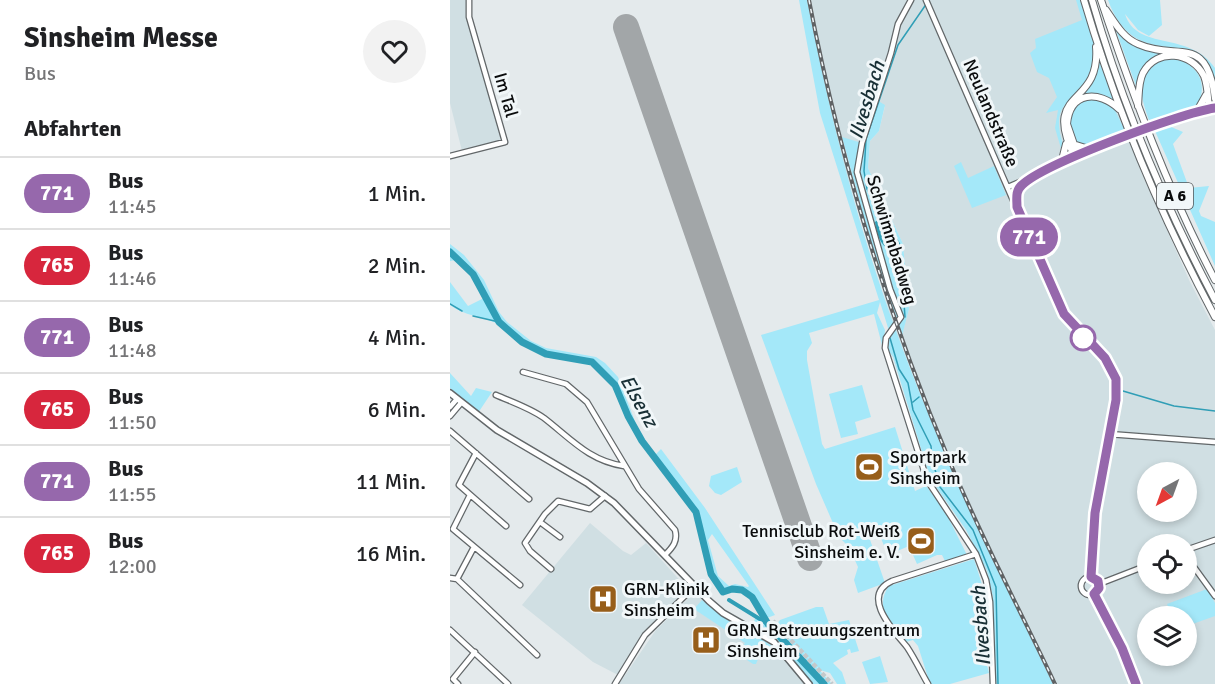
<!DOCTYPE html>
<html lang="de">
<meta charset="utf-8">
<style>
:root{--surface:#fff;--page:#f2f2f2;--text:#202124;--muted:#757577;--line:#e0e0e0}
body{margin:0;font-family:Signika,sans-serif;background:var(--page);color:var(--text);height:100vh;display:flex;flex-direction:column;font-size:22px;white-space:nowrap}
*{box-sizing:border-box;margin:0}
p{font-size:20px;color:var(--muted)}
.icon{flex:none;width:33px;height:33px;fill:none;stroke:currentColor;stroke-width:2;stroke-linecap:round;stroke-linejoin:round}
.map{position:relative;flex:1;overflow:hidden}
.side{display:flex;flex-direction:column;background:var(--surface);width:450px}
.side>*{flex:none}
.badge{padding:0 12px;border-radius:20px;font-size:21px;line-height:39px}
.needle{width:39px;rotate:221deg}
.tools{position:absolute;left:687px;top:462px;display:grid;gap:12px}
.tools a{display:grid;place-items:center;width:60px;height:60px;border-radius:50%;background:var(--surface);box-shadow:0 3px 9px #0003;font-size:30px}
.map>.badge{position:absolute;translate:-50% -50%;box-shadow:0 0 0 3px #fff}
h2{padding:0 24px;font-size:22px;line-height:54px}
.round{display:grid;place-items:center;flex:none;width:63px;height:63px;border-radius:32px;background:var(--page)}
.headline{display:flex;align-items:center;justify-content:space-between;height:102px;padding:0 24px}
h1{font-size:28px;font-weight:700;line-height:45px}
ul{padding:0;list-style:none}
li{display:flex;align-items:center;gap:18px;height:72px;padding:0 24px;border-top:2px solid var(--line)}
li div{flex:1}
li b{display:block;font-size:22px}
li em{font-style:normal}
li .badge{min-width:66px;font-weight:700;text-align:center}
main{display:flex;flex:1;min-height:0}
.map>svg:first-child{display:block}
.built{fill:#d0dfe3;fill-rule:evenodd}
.green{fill:#a4e8f9;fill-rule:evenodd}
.water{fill:#309eb6}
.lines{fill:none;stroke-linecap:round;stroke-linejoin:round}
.stream{stroke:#309eb6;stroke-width:1.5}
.canal{stroke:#309eb6;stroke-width:4}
.river{stroke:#309eb6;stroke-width:7}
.runway{stroke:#a2a6a8;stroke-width:26}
.minor-tunnel{stroke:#c3c9cb;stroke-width:4.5;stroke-dasharray:4.5 2;stroke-linecap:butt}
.minor-casing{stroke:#626769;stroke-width:7}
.major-casing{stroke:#626769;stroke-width:8}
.highway-casing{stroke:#626769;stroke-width:8}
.minor{stroke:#fff;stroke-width:4.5}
.major{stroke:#fff;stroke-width:5}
.highway{stroke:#fff;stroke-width:6}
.rail-casing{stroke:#5f6264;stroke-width:4}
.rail{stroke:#f1f7f9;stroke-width:1.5;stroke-dasharray:4.5;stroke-linecap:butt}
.minor-bridge-casing{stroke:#626769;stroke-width:7;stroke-linecap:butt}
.minor-bridge{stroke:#fff;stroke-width:4.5}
.line-casing{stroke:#fff;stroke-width:14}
.line{stroke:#9668ac;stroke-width:9}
.stop-dot{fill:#fff;stroke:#9668ac;stroke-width:3}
.labels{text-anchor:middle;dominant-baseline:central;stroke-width:6;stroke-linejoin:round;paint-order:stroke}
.shield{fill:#f1f7f9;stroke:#4f5254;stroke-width:1.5}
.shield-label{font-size:16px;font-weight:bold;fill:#0a0c0d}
.street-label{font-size:18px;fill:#0a0c0d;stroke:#f1f7f9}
.poi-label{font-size:18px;fill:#0a0c0d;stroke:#f1f7f9;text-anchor:start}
.water-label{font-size:20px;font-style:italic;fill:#182f35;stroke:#f1f7f9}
</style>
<main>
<section class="side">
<div class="headline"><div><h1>Sinsheim Messe</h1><p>Bus</p></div><a class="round"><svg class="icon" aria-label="heart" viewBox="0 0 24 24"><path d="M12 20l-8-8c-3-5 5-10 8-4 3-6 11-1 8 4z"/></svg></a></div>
<h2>Abfahrten</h2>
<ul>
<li><span class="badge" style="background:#9668ac;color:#fff">771</span><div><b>Bus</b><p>11:45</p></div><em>1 Min.</em></li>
<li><span class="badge" style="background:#d7263d;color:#fff">765</span><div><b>Bus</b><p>11:46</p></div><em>2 Min.</em></li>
<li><span class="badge" style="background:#9668ac;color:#fff">771</span><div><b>Bus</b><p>11:48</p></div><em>4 Min.</em></li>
<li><span class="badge" style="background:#d7263d;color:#fff">765</span><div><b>Bus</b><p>11:50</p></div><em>6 Min.</em></li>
<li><span class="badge" style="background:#9668ac;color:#fff">771</span><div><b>Bus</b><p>11:55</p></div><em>11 Min.</em></li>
<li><span class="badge" style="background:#d7263d;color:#fff">765</span><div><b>Bus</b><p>12:00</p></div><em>16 Min.</em></li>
</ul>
</section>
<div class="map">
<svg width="765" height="684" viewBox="0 0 765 684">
<rect width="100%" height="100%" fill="#e4eaec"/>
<path class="built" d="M0,0h17l-1,16 35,121 -2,5 -37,9 -12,-48z
M357,0h273l62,174 48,108 25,48v354h-162l-94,-198 -65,-159 -50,-161 -22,-89zM435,106l-6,25 -9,10 -2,27 35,76 6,65 -7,26 -33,-99 -27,-98 20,5zM698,472h38v40h-38zM698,544h38v40h-38zM698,616h38v40h-38z
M140,523l33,28 8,4 15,-12 40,44 -1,6 -37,36 -30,46 -25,-13 -71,-57z
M242,595h5l23,21 32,15 26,19 26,34h-185l37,-54z"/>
<path class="green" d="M349,0h8c22,111 49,221 88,328 44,122 102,239 158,356h-57l-3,-87 -6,-26 -21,-41 -36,-52 -37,-121 -5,-7 1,-19 -9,-29 -3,11 8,17 -2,19 -9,-35 -65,19 3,10 -5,8v9l15,84 3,5 70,-22 20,64 11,-5 17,21 24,48 -21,8 -4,-8h-5l-20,9 -8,-18 -21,9 -11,-26 -10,2 18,52 -27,10 -4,-13 4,-13 -9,-20 -10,-10 -23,-53 -55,-149 118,-35 -59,-187z
M626,0h4c6,20 20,47 15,68 -10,37 -50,25 -31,79l-2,5 -7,-24 3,-18 -12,3 11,-16 -8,-19 -12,-6 -7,-19 6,-5 -1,-9 47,-19z
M658,0h52l2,25 -13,11 -11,-6 -13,-16c12,38 64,16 90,54v13c-17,-61 -79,-3 -107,-81z
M665,28l8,8 42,18 -8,3 -21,29z
M719,56c27,7 41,24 28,51l-47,16c-12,-33 -16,-50 19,-67z
M649,61v-1l15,41 -13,-7 -19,1 14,-19z
M643,97l20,9 13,27 -40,13 -10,-3 -8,-19 7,-19z
M425,99l10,6 -6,26 -9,10 -2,27 35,76 6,65 -7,27 -33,-100 -27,-99 20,6z
M719,126l14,6 -10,12 16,44 20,-2 -10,25 2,5 14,6v44l-60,-135z
M511,162l7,16 26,-12 12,29 -34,13 -18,-42z
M0,244l14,11 20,25 15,32 8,10 24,19 15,7 50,9 9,6 13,14 20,52 17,26 6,-6 44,59 70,107 -8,3 -13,-23 -2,2c-11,-7 -17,-9 -30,-5 -22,-26 -15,-52 -29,-80 -15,-29 -40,-50 -57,-77 -15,-23 -16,-48 -38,-67 -15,-14 -38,-8 -56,-15 -17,-7 -29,-22 -46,-30 -15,-7 -31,-7 -46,-18v-23l18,24 16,-8 -14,-25 -14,-13 -6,1zM262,534l37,52 -1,1 -13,-3 -6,2 -11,-10 -10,-36z
M0,373l21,23 5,-8 16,4 -14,21 -28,-25z
M412,385l9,32 -16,5 3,12 -17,4 -12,-44z
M287,467l5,15 -21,13 -6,-2 -6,-7 2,-10z
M524,559l11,35 1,22 -8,2 3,9 -3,1 11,45 -39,11h-20l-12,-38 -5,-6 -7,2c-17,-15 -32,-36 -17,-56z
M757,589l8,14v13l-28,10 -1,-10h-14l-5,-12z
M252,600c23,21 51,32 76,50l-7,-3c-10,4 -11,8 -15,17h-3l-21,-14 3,-4 5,4 5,-7 -51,-34z
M366,607h7l6,17 20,-4 10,31 -8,2 -1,-4 -3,1 1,4 -15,9 9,9 4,12h-9l-7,-11 -10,-3 -35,-38 47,52h-21l-25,-34 -33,-26 3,-8 16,14 8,-10z
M430,656l8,26 -18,2 -8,-22z"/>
<path class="water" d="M429,219h4l15,27 -4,4h-5c-9,-6 -13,-17 -14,-28z"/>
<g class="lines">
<path class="stream" d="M0,304l12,7
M23,316l26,6
M455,317l-5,-72 -33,-56 -3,-18 1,-15 1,-17 32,-94 31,-45
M440,338l9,31 9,14 5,27 18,36 1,13 8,28 33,43 23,57 2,97
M673,391l51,15 41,5
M463,402l6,-5"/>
<path class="canal" d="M279,600l39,24"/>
<path class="river" d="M0,252l23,22 26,48 23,20 24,12 46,8 23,23 13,31 14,25 54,71 15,62 12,18 9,-3 10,1 10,7 16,27 56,60"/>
<path class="runway" d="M176,27l184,531"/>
<path class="minor-tunnel" d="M323,621l59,63"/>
<g class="minor-casing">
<path id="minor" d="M461,0l-13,24 -7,29 -29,90 -5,29 33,117 11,28 -15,21 -1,10 42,132 49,74 10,26 4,22 3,82
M476,0l133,306c14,25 47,45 55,67 10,25 -15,108 -19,140 -3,21 -2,42 -4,64
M711,124l54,-16
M0,156l55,-14 -36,-125v-17
M558,187l112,-47
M567,205l1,-15 9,-9
M73,372l43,12 21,18 52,87 36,41c3,11 -2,17 -10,25
M46,395c16,7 34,13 48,23 26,20 45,43 80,48
M0,407l7,-8
M0,416l11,-13
M0,431l79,68
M659,434l106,8
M26,453l-17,32 47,41
M20,495l-17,34 67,56
M90,522l20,15
M736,550l29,-10
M736,556l29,40
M101,569l-21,-18 -5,-8 20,-29 13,-13 32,8 15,-13
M631 586a9 9 0 1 1 18 0a9 9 0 1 1-18 0Z
M0,578l7,1 80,76
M7,579l17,-32
M649,584l49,-19
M644,593l28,55 14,36
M0,630l58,54
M8,684l-5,-5 22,-27
M165,684l30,-49 49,-48
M478,684c-7,-12 -13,-25 -21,-37 -12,-15 -48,-51 -15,-66l84,-27"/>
</g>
<g class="major-casing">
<path id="major" d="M0,393l47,37 90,53 27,20 95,98 14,12 51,29 35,42"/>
</g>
<g class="highway-casing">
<path id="highway" d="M634,0c32,109 77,216 131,317
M642,0c30,104 73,205 123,300
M651,0c32,96 67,190 114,280
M656,10c9,13 17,28 32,34 40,18 69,-12 77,55
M688,106c1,-11 0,-23 5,-33 14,-26 49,-21 61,3 4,10 4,23 5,33
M747,111l9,-16
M623,144l19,6
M628,156l-11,-32c3,-33 32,-34 52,-15
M625,158c-35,-71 26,-49 21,-111
M611,164l5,-20"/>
</g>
<use href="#minor" class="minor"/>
<use href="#major" class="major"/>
<use href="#highway" class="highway"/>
<g class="rail-casing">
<path id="rail" d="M359,0c31,161 79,316 143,467 31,74 69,145 103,217"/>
</g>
<use href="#rail" class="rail"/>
<g class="minor-bridge-casing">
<path id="minor-bridge" d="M670,140l41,-16"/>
</g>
<use href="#minor-bridge" class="minor-bridge"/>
</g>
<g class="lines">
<g class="line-casing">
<path id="line" d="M686,684l-14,-36 -28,-54 5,-6 -1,-7 -7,-4 4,-64 21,-113v-21l-11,-21 -41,-44 -47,-107c0,-8 -2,-16 5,-22 23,-22 159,-72 193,-77"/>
</g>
<use href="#line" class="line"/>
</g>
<defs>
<g id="stadium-square" transform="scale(1.5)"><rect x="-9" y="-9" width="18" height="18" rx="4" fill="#975e1a" stroke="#f1f7f9"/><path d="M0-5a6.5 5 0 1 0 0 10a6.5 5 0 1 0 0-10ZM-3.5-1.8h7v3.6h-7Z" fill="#fff"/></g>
<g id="hospital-square" transform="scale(1.5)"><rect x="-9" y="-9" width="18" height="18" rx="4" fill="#975e1a" stroke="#f1f7f9"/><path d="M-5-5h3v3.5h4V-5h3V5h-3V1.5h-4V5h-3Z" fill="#fff"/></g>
</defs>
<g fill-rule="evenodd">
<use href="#stadium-square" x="419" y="467"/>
<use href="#stadium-square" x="471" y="541"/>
<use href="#hospital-square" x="153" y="599"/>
<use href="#hospital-square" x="256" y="640"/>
</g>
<circle class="stop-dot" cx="633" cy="338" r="12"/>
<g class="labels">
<rect class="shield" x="707" y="183" width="36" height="26" rx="4.5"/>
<g class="shield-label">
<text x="725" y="196">A 6</text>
</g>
<g class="street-label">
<text transform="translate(56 95) rotate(74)">Im Tal</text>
<text transform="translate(541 113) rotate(67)">Neulandstraße</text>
<text transform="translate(442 240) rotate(73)">Schwimmbadweg</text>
</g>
<g class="poi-label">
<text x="440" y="457">Sportpark<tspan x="440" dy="21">Sinsheim</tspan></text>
<text x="450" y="531" text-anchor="end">Tennisclub Rot-Weiß<tspan x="450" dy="21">Sinsheim e. V.</tspan></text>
<text x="174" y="589">GRN-Klinik<tspan x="174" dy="21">Sinsheim</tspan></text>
<text x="277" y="630">GRN-Betreuungszentrum<tspan x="277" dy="21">Sinsheim</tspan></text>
</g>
<g class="water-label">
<text transform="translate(417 100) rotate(-73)">Ilvesbach</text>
<text transform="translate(189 401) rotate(61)">Elsenz</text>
<text transform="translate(531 626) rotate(-94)">Ilvesbach</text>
</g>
</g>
</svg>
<div class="tools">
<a><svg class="needle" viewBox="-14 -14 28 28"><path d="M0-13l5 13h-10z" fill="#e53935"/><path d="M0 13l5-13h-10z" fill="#757577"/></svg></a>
<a><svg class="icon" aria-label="locate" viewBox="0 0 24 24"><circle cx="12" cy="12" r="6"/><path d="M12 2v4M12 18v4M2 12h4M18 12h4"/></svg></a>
<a><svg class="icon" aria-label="layers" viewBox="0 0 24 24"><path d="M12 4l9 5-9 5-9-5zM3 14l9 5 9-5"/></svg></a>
</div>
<b class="badge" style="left:579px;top:237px;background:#9668ac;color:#fff">771</b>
</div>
</main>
